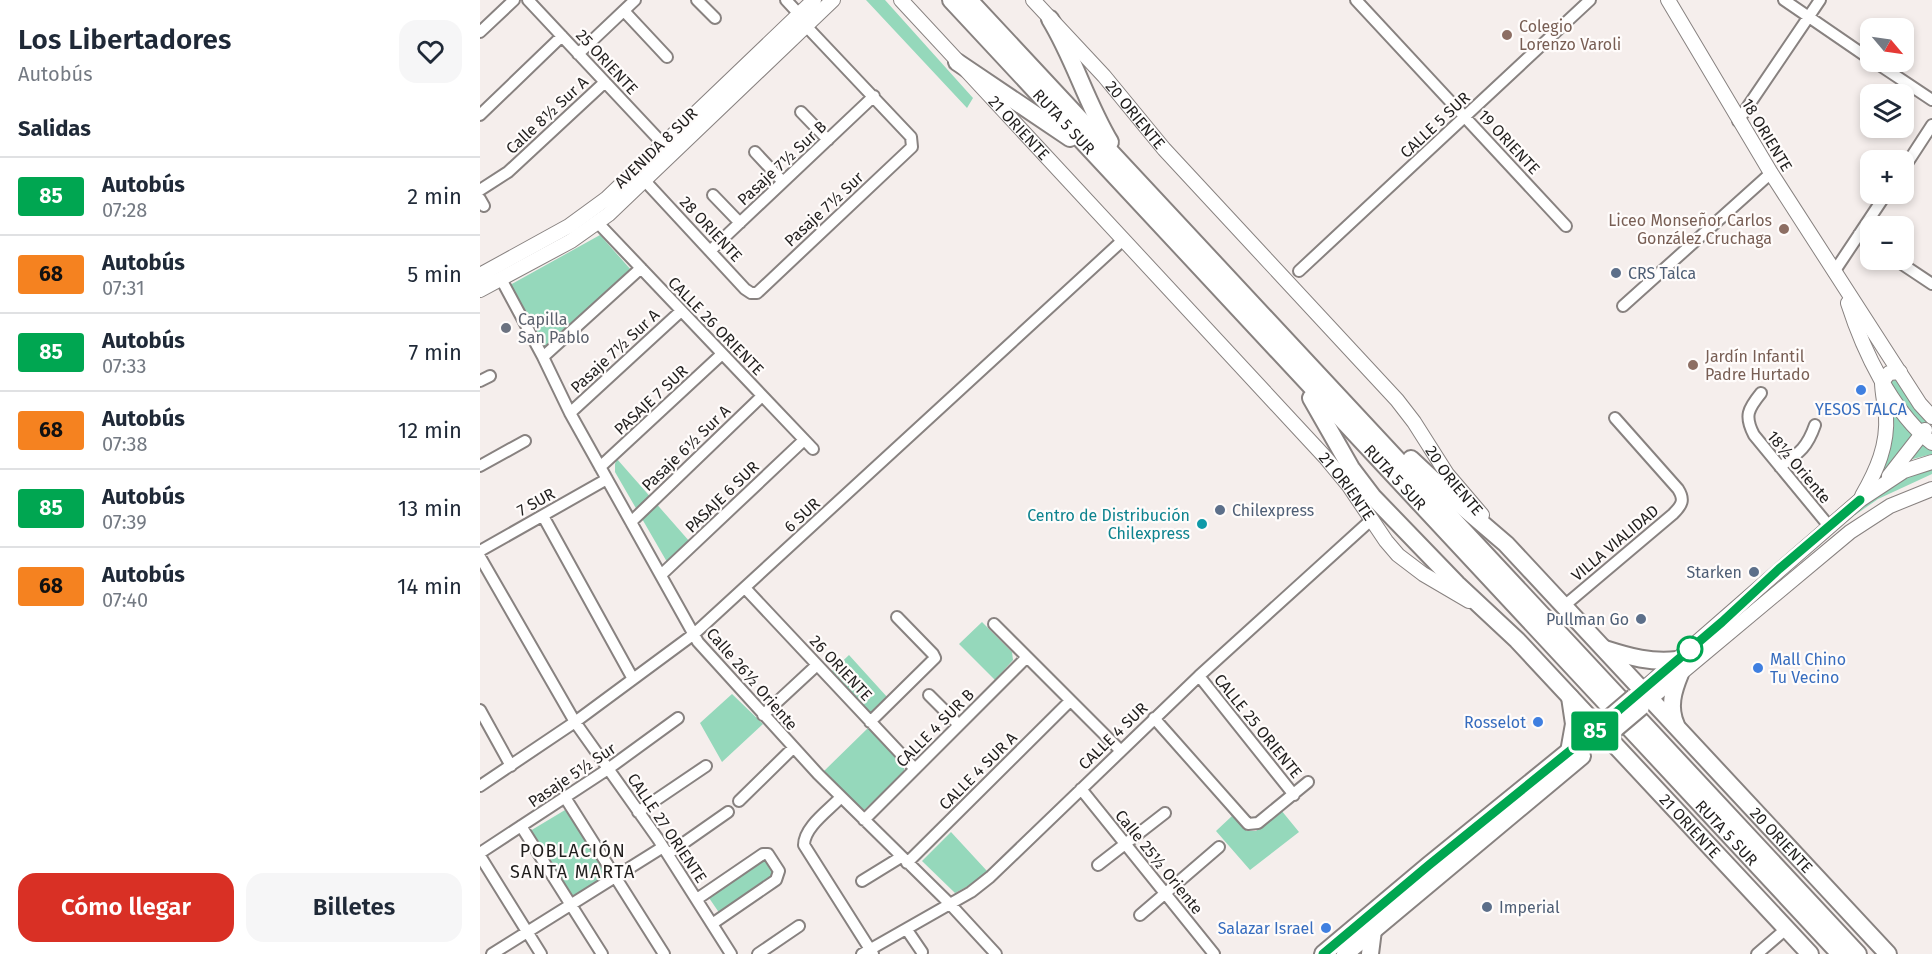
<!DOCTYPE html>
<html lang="es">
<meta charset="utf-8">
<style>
:root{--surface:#fff;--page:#f6f6f7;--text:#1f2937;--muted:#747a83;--line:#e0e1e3;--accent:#d93025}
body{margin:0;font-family:"Fira Sans",sans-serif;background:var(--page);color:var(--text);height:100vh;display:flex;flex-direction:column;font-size:22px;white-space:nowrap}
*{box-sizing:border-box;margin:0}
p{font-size:20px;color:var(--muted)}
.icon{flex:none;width:33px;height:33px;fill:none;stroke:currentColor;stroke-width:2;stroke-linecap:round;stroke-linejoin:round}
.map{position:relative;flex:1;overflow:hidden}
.details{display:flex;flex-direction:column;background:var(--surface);width:480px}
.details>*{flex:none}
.badge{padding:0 12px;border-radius:4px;font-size:21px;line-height:39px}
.needle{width:39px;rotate:119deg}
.buttons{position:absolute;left:1380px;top:18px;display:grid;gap:12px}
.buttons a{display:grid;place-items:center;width:54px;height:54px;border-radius:12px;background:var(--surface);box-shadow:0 3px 9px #0003;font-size:30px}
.map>.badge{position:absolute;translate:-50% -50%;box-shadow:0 0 0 3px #fff}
h2{padding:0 18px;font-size:22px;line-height:54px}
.round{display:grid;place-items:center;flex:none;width:63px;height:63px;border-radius:18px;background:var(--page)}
.summary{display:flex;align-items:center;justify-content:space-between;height:102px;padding:0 18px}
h1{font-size:28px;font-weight:600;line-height:45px}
.action{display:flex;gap:12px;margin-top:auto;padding:12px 18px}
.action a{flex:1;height:69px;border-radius:18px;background:var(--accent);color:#fff;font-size:24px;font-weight:600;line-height:69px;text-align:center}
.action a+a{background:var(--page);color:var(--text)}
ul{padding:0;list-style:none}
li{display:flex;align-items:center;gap:18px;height:78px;padding:0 18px;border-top:2px solid var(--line)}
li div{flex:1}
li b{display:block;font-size:22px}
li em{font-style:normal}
li .badge{min-width:66px;font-weight:700;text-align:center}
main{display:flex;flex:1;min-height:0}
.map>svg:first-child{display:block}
.green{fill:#95d8bb}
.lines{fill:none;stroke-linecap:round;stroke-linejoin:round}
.minor-casing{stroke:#888280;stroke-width:14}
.major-casing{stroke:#888280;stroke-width:16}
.highway-casing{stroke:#888280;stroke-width:20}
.minor{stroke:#fff;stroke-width:10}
.major{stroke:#fff;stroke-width:14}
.highway{stroke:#fff;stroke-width:16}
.highway-bridge-casing{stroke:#888280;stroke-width:20;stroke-linecap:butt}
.highway-bridge{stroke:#fff;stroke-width:16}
.line-casing{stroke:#fff;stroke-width:14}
.line{stroke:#00a651;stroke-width:9}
.education-dot{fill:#8d6e63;stroke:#fffcfb;stroke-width:2}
.service-dot{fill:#5c6f8a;stroke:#fffcfb;stroke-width:2}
.worship-dot{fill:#6b7280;stroke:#fffcfb;stroke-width:2}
.shop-dot{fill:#3f7fe0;stroke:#fffcfb;stroke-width:2}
.culture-dot{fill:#0f9aa8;stroke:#fffcfb;stroke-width:2}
.stop-dot{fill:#fff;stroke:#00a651;stroke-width:3}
.labels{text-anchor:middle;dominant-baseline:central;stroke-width:4.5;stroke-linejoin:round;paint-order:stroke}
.education-label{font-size:16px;fill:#785e54;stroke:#fffcfb;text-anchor:start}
.street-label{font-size:16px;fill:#201e1d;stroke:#fffcfb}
.service-label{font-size:16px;fill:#4e5e75;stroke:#fffcfb;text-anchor:start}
.worship-label{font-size:16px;fill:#5b616d;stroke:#fffcfb;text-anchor:start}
.shop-label{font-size:16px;fill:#366cbe;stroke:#fffcfb;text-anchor:end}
.culture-label{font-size:16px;fill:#0d838f;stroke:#fffcfb;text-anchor:end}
.neighbourhood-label{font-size:18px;letter-spacing:1.5px;fill:#201e1d;stroke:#fffcfb}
</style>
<main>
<section class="details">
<div class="summary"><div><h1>Los Libertadores</h1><p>Autobús</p></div><a class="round"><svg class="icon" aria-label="heart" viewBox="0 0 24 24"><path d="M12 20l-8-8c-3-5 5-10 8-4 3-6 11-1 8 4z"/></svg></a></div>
<h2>Salidas</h2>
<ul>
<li><span class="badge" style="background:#00a651;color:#fff">85</span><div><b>Autobús</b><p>07:28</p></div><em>2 min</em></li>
<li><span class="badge" style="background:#f58220;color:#111">68</span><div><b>Autobús</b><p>07:31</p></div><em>5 min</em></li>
<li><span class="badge" style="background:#00a651;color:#fff">85</span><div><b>Autobús</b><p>07:33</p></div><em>7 min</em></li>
<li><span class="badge" style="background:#f58220;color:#111">68</span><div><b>Autobús</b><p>07:38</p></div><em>12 min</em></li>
<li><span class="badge" style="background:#00a651;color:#fff">85</span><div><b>Autobús</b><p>07:39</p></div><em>13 min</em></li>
<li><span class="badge" style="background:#f58220;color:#111">68</span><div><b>Autobús</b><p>07:40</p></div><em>14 min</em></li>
</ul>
<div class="action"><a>Cómo llegar</a><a>Billetes</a></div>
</section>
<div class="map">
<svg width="1452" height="954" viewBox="0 0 1452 954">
<rect width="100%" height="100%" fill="#f5eeec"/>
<path class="green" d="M386,0h19l88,98 -6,10z
M120,235l32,36 -87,78 -35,-64z
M1413,376l25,36 14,15v27l-42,11 -14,13 9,-88z
M137,459l73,83 -23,20 -52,-90v-8z
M1452,465v9l-54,25 -23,16 -2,-3 36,-27z
M502,622l30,30 1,8 -18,20 -36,-36z
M369,655l39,43 -17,16 -40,-42z
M252,694l31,30 -41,38 -22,-39z
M388,728l36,38v6l-40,38 -41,-38z
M85,810l44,65 -37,23 -42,-67z
M801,810l18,22 -49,38 -34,-39 16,-15 15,15h9z
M471,832l36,39 -8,9 -24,13 -33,-32z
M287,854l13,20 -60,40 -13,-19z"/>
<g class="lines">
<g class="minor-casing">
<path id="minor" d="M48,0l136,145
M217,0l18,18
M306,0l13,14
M876,0l210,226
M1304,0l86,59
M144,11l43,46
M0,32l34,-32
M98,54l57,-54
M1395,62l57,38
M321,112l27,28
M0,115l82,-79
M1258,121l82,-121
M275,152l28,30
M1424,168l28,-43
M165,181l100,108 6,4h6l155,-146 -1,-10 -105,-111
M0,190l28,-18 97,-90
M233,195l27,28
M0,199l4,7
M118,223l215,226
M1379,234l11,8
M231,250l163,-154
M1416,260l36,24
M819,271l291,-271
M1354,272l52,-78
M21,279l42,78 27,56 128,229 120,132 132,130 46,50
M1143,306l148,-133
M63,357l98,-89
M0,381l10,-5
M1281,393c-13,16 -17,23 -7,42l75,91
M90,413l111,-102
M0,466l45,-25
M120,467l122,-113
M1300,467c19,-14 27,-19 35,-42
M63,516l90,163
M151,522l131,-126
M0,551l127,-72
M0,557l95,165 83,117 73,115
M181,575l143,-135
M265,588l170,181
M1084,606l109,-92c9,-9 12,-14 5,-25l-63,-71
M514,624l126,126
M719,676l95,119
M449,695l30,30
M0,710l31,56
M283,715l54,-50
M674,718l94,106 10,-1 50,-41
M390,722l65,-64 -2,-4 -36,-37
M0,786l95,-64 119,-88 429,-394
M601,789l133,165
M360,798c-11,12 -36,29 -36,47l69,109
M86,799l98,155
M259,801l54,-53
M158,812l68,-46
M384,820l163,-163
M41,826l81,128
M0,853l128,-84 70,-51
M188,854l60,-42
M0,856l61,98
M427,863l163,-162
M618,865l67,-52
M382,881l39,-24
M217,899l66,-45h5l11,17 -3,9 -64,44
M660,915l79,-68
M427,930l15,22
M12,954l171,-107
M278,954l41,-28
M382,954l109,-62 19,-15 209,-201 172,-156
M1277,954l29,-25"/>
</g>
<g class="major-casing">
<g id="major">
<path id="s1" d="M421,0l424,457 24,29 37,55 12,14 25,19 46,27"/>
<path id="s2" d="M553,0l71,76 60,73 233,251 17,22 33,52 35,41"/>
<path d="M1188,0l103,173 149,231 12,13"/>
<path d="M0,275l89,-49 37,-27 208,-199"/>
<path d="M0,290l91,-49 38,-27 224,-214"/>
<path d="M1368,303c15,47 44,109 84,140"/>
<path d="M1409,476l36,-46"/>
<path d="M1382,496c15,-26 26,-51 24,-81 -1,-11 -4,-22 -4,-33l7,-9 11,-1"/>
<path d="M1162,690l218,-190 44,-29 28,-9"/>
<path d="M1170,699l200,-167 40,-26 42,-17"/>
</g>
</g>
<g class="highway-casing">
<g id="highway">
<path id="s3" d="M471,0l889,954"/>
<path d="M489,0l889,954"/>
<path d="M570,19c24,39 36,83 60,123"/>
<path d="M477,62l113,76"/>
<path id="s4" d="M831,398l40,70 22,29 84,87 60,56 293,314"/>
<path id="s5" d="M931,459l47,44 48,41 382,410"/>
<path d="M1125,649c25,8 46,14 72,11"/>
<path d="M1196,725c-8,-18 -3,-34 4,-51"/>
<path d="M1089,752l5,-28 -4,-27"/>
<path d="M843,954l106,-89 177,-144"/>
<path d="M865,954l237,-198"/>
<path d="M890,954l3,-24"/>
</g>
</g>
<use href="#minor" class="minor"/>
<use href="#major" class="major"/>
<use href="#highway" class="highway"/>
<g class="highway-bridge-casing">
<path id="highway-bridge" d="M1127,720l27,-23
M1135,729l26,-22"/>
</g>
<use href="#highway-bridge" class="highway-bridge"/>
</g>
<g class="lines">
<g class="line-casing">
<path id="line" d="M843,954l106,-89 163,-132 130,-111 57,-53 81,-69"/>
</g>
<use href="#line" class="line"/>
</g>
<g class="education-dot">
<circle cx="1027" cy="35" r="6"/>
<circle cx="1304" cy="229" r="6"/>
<circle cx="1213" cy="365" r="6"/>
</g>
<g class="service-dot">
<circle cx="1136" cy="273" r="6"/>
<circle cx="740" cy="510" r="6"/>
<circle cx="1274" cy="572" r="6"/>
<circle cx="1161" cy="619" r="6"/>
<circle cx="1007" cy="907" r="6"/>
</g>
<circle class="worship-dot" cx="26" cy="328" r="6"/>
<g class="shop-dot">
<circle cx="1381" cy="390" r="6"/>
<circle cx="1278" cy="668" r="6"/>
<circle cx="1058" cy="722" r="6"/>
<circle cx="846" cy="928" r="6"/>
</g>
<circle class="culture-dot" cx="722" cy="524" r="6"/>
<circle class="stop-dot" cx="1210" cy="649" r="12"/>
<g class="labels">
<g class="education-label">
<text x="1039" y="26">Colegio<tspan x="1039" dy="18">Lorenzo Varoli</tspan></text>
<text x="1292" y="220" text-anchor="end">Liceo Monseñor Carlos<tspan x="1292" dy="18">González Cruchaga</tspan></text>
<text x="1225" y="356">Jardín Infantil<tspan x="1225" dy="18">Padre Hurtado</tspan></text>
</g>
<g class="street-label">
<text transform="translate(127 62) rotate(47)">25 ORIENTE</text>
<text transform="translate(67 115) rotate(-43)">Calle 8½ Sur A</text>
<text stroke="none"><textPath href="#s2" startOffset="154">20 ORIENTE</textPath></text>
<text stroke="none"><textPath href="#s3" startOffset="166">RUTA 5 SUR</textPath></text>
<text transform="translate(955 125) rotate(-43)">CALLE 5 SUR</text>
<text stroke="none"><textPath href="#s1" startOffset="174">21 ORIENTE</textPath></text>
<text transform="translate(1287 135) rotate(59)">18 ORIENTE</text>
<text transform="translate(1029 142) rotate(47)">19 ORIENTE</text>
<text transform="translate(176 148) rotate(-44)">AVENIDA 8 SUR</text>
<text transform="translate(302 163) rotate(-43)">Pasaje 7½ Sur B</text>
<text transform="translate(344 209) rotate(-43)">Pasaje 7½ Sur</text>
<text transform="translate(231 229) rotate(47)">28 ORIENTE</text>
<text transform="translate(236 326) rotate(46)">CALLE 26 ORIENTE</text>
<text transform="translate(135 351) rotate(-43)">Pasaje 7½ Sur A</text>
<text transform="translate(171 400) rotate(-43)">PASAJE 7 SUR</text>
<text transform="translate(206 448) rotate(-44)">Pasaje 6½ Sur A</text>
<text transform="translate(1319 467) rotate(50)">18½ Oriente</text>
<text stroke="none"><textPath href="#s3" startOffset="652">RUTA 5 SUR</textPath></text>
<text stroke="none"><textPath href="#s2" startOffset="640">20 ORIENTE</textPath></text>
<text stroke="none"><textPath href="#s1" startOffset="660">21 ORIENTE</textPath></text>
<text transform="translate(242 497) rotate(-44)">PASAJE 6 SUR</text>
<text transform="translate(56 502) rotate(-29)">7 SUR</text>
<text transform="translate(322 515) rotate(-43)">6 SUR</text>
<text transform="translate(1135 543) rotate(-40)">VILLA VIALIDAD</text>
<text transform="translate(361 668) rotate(47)">26 ORIENTE</text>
<text transform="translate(272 679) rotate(49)">Calle 26½ Oriente</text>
<text transform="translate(778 726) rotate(51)">CALLE 25 ORIENTE</text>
<text transform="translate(455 728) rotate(-45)">CALLE 4 SUR B</text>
<text transform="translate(633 736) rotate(-44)">CALLE 4 SUR</text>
<text transform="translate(498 771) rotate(-45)">CALLE 4 SUR A</text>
<text transform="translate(92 775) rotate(-34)">Pasaje 5½ Sur</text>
<text stroke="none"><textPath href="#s4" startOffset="574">21 ORIENTE</textPath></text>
<text transform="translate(187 828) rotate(56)">CALLE 27 ORIENTE</text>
<text stroke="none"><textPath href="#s3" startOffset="1138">RUTA 5 SUR</textPath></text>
<text stroke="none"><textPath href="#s5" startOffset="532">20 ORIENTE</textPath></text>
<text transform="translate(679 862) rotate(51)">Calle 25½ Oriente</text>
</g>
<g class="service-label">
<text x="1148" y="273">CRS Talca</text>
<text x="752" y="510">Chilexpress</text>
<text x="1262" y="572" text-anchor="end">Starken</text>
<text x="1149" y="619" text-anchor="end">Pullman Go</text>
<text x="1019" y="907">Imperial</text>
</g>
<g class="worship-label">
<text x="38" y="319">Capilla<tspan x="38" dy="18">San Pablo</tspan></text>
</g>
<g class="shop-label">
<text x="1381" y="409" text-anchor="middle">YESOS TALCA</text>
<text x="1290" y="659" text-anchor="start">Mall Chino<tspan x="1290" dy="18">Tu Vecino</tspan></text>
<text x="1046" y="722">Rosselot</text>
<text x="834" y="928">Salazar Israel</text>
</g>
<g class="culture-label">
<text x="710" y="515">Centro de Distribución<tspan x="710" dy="18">Chilexpress</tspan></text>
</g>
<g class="neighbourhood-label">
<text x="93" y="851">POBLACIÓN<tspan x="93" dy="21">SANTA MARTA</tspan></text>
</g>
</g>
</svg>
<div class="buttons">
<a><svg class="needle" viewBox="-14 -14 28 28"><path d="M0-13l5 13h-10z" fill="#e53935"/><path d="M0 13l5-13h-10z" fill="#747a83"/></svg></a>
<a><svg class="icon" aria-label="layers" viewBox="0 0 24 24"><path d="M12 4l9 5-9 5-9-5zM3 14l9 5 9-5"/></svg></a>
<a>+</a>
<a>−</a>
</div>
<b class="badge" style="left:1115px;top:731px;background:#00a651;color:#fff">85</b>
</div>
</main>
